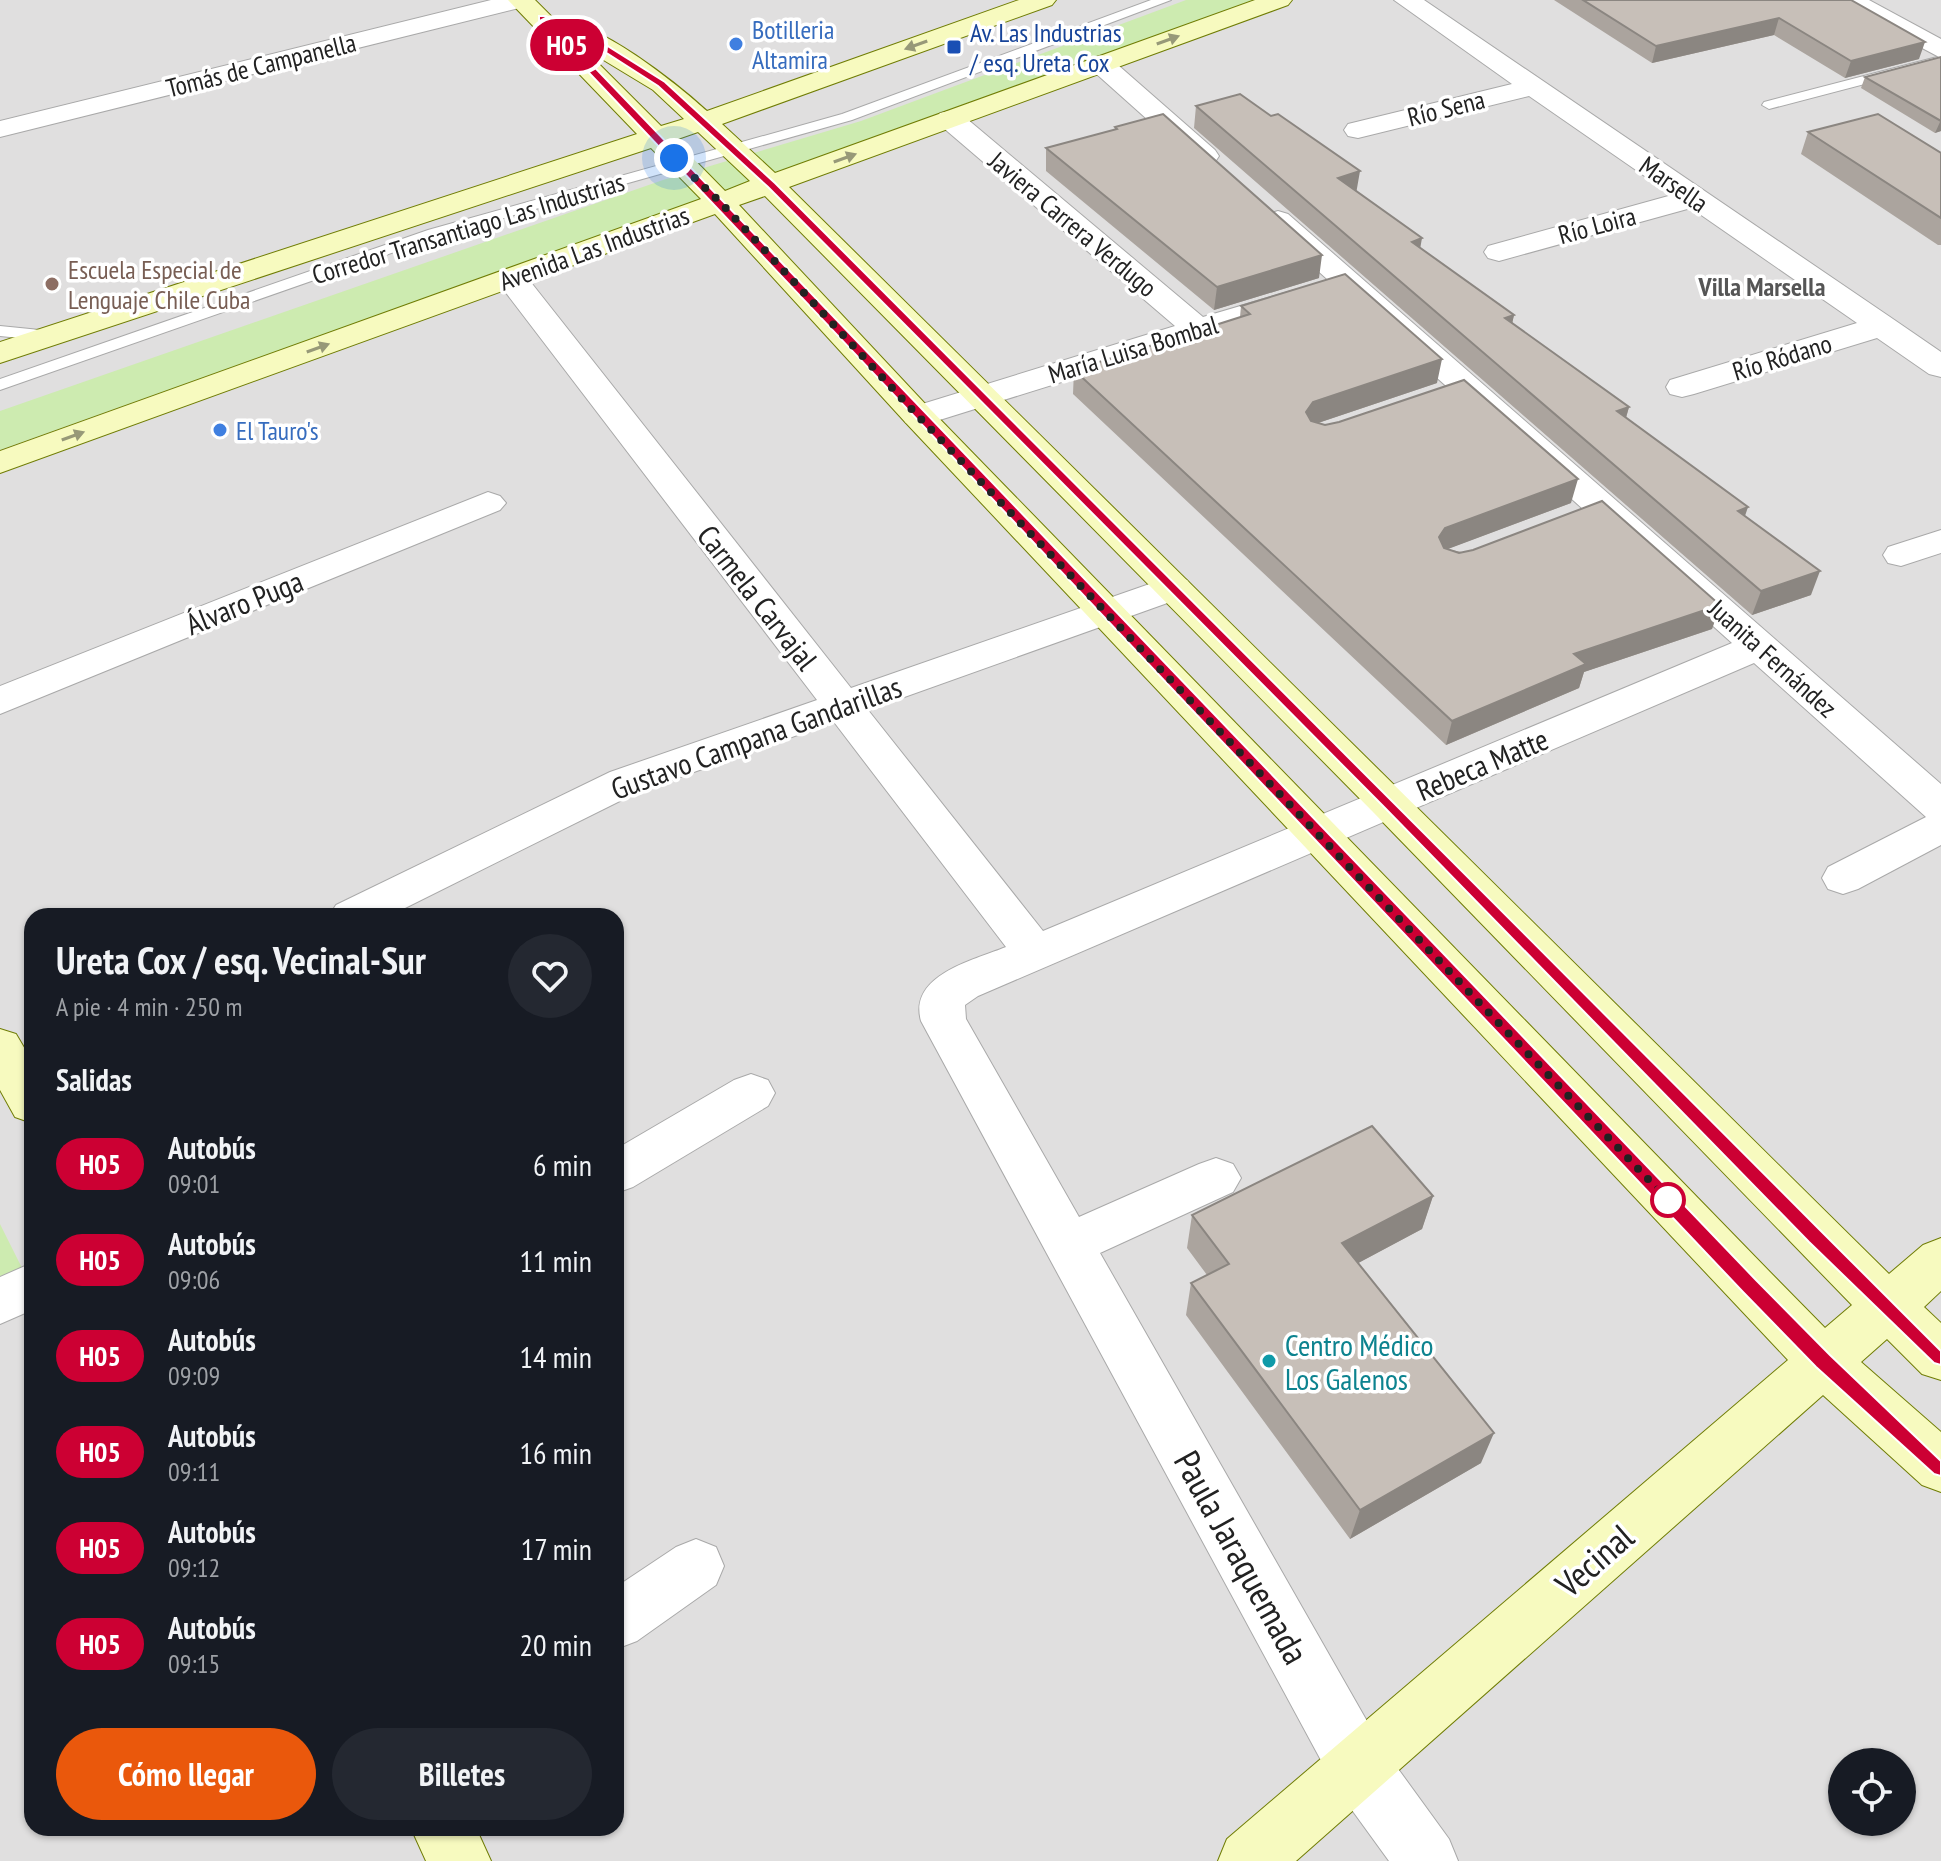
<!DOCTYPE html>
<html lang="es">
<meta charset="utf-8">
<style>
:root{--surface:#171b24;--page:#242831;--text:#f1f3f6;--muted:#9ea1a6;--accent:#ea580c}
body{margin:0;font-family:"PT Sans Narrow",sans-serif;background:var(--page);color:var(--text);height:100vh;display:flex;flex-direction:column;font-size:30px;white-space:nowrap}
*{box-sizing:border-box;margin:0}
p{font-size:26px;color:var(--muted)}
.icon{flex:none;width:44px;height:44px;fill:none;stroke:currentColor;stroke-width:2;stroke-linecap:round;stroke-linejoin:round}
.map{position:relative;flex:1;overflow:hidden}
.panel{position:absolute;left:24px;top:908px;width:600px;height:928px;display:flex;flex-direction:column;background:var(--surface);border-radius:24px;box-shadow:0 2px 6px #0004}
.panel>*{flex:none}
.badge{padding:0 16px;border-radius:26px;font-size:28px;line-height:52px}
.controls{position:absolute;left:1828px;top:1748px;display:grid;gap:16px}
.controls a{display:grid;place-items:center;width:88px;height:88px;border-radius:50%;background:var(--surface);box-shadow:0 2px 6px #0004;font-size:40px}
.you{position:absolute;width:40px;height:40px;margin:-20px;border:6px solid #fff;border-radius:50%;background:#1a73e8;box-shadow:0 0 0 12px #1a73e833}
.map>.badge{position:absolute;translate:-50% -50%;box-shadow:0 0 0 4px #fff}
h2{padding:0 32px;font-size:30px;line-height:72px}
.round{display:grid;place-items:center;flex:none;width:84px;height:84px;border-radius:42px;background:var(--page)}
.headline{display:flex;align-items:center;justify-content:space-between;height:136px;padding:0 32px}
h1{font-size:38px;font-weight:700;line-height:60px}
.primary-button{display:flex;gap:16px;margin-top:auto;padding:16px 32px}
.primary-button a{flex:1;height:92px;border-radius:48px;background:var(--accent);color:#fff;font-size:32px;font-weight:700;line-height:92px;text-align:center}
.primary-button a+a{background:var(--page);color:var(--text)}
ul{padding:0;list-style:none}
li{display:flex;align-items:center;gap:24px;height:96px;padding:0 32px}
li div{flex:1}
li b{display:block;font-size:30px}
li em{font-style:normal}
li .badge{min-width:88px;font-weight:700;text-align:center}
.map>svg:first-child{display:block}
.residential{fill:#e0dfdf;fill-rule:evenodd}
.grass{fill:#cdebb0}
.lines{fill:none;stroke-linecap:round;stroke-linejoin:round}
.lane-casing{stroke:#a9a9a9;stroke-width:2}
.street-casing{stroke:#a9a9a9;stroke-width:2}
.secondary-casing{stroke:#707d05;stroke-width:2}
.lane{fill:#fff;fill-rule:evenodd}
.street{fill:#fff;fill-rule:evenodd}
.secondary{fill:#f7fabf;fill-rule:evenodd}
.wall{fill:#aba49e}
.shaded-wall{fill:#8b8681}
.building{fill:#c7bfb8;stroke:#8b8681;stroke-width:2}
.oneway{fill:#979978}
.line{fill:#c03;stroke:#fff;stroke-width:2}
.walk{stroke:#222;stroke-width:8;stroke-dasharray:0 14.4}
.shop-dot{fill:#3f7fe0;stroke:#fff;stroke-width:3}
.transit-dot{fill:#1a4fb4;stroke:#fff;stroke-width:3}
.education-dot{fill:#8d6e63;stroke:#fff;stroke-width:3}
.stop-dot{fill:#fff;stroke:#c03;stroke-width:4}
.culture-dot{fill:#0f9aa8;stroke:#fff;stroke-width:3}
.labels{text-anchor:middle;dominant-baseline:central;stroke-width:7;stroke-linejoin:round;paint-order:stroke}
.far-shop-label{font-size:26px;fill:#366cbe;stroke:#fff;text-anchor:start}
.far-transit-label{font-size:26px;fill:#164399;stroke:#fff;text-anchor:start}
.far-street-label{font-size:26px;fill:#222;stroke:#fff}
.far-education-label{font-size:26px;fill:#785e54;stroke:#fff;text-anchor:start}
.far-neighbourhood-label{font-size:26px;font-weight:bold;fill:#555;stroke:#fff}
.street-label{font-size:30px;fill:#222;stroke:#fff}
.culture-label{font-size:30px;fill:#0d838f;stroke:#fff;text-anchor:start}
.near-street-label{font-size:36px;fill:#222;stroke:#fff}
</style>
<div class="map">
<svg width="1941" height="1861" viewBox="0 0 1941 1861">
<rect width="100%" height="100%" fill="#f2efe9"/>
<path class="residential" d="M0,0h1941v1861h-1941zM32,916h584v912h-584zM1842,1762h60v60h-60z"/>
<path class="grass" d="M1186,0h73l-1259,450v-39l663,-231 198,-59z
M0,1224l32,64 -32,35z"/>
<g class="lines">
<g class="lane-casing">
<path id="lane" d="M1151,0h20l-319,120 -412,116 -440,154v-11l428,-149 414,-116z
M1941,56v8l-172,45 -7,-4 2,-3z
M0,326l50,5 9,5 -9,5 -50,-5z"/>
</g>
<g class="street-casing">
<path id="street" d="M491,0h44l-4,5 -531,132v-16z
M1394,0h30l469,319 48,33v25l-12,-3 -52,-36 -183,56 -12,3 -12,-3 -4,-7 4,-7 187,-57 -166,-115 -192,53 -11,-3 -4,-6 4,-6 184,-51 -143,-99 -171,42 -10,-2 -4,-6 4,-6 164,-40z
M1837,0h32l72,39v19l-100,-53z
M1101,56l9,2 105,92 4,6 -4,6 -10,2 -10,-2 -103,-92 -4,-6 4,-6z
M950,111l10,2 243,204 95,-28 11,2 5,7 -5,7 -379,118 -12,3 -12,-3 -5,-7 5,-7 269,-83 -235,-201 -4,-6 4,-6z
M1278,211l10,3 653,570v61l-83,44 -15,5 -15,-5 -6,-11 6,-11 98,-50 -172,-154 -776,333 -13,9 1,14 113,198 120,-53 17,-6 17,6 8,14 -8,14 -133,61 280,491 69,95 9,22h-69l-53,-73 -415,-767c-13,-46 53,-61 85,-74l-172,-225 -196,70 -249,124h-60l7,-11 274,-133 207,-72 -317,-415 -4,-7 4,-7 11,-2 11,2 329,417 310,-108 13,-4 13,4 6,8 -6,8 -319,114 175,221 689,-288 -464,-417 -5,-6 5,-6z
M488,492l12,4 6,7 -6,7 -500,204v-28z
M1941,530v23l-40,13 -13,-3 -5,-8 5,-8z
M751,1074l17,6 7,13 -7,13 -135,81 -17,6v-44l118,-69z
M32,1263v47l-32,14v-47z
M696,1539l20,8 8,19 -8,19 -79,56 -21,8v-62l60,-40z"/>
</g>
<g class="secondary-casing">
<path id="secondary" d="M508,0h27l23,23c34,-8 124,65 149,88l312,-111h37l-4,5 -330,119 53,49 480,-173h37l-4,5 -499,182 1100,1087 34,-29 18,-7v53l-17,16 17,16v57l-19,-6 -35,-35 -26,23 80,70v60l-19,-7 -99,-90 -527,466h-78l9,-22 561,-479 -882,-937 -191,-209 -715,259v-22l701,-252 -50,-51 -651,215v-21l637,-208zM582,47l71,43 31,29 -23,7zM698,132l52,49 -25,10 -50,-51zM765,196l609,617 478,492 -27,23 -57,-58 -838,-861 -191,-204z
M0,1029l16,5 16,27v62l-17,-6 -15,-27z
M411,1828h65l15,33h-65z"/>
</g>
<use href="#lane" class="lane"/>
<use href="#street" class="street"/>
<use href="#secondary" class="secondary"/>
</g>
<path class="wall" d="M1554,0h297l68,59 -74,19 -71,-43 -122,28z
M1941,57v74l-6,2 -74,-45 4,-11z
M1196,106l75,10 150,132 93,67 -2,8 117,84 -3,11 119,98 66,79 -59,20 -558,-487z
M1115,127l204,151 -105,32 -168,-139v-23l69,-18z
M1808,132l133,21v92h-3l-137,-91z
M1241,306l196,77 -119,40 253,80 -124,46 273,56 -8,24 -128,43 -5,16 -133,57 -373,-351 1,-24 166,-53z
M1433,1196l-11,33 -64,34 123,200 -131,76 -164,-224 5,-32 16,-8 -20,-27 5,-33z"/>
<path class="shaded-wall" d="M1779,18l-5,17 -122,28 4,-17z
M1925,42l-6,17 -74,19 6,-17z
M1941,121v10l-6,2 5,-11z
M1360,171l-4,23 -18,-16z
M1422,238l-4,23 -6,-19z
M1322,255l-3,23 -105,32 3,-23z
M1514,315l-5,23 -4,-20z
M1442,359l-5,24 -128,43 -3,-14 7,-10z
M1629,407l-7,24 -5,-20z
M1578,479l-7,24 -131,49 -1,-15 6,-9z
M1748,507l-8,24 -2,-20z
M1820,571l-9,24 -59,20 9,-24z
M1720,605l-8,24 -128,43 -5,16 -133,57 6,-24 122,-67z
M1433,1196l-11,33 -88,47 8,-33z
M1494,1433l-13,30 -131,76 10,-29z"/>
<path class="building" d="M1583,0h268l74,42 -74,19 -72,-43 -123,28z
M1941,57v64l-76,-44z
M1240,94l31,22 7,-2 82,57 -22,7 84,60 -10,4 102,73 -9,3 124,89 -12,4 131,96 -10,4 82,60 -59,20 -565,-485z
M1163,114l159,141 -105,32 -171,-139 71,-19 -2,-2z
M1878,114l63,39v65l-133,-86z
M1345,274l97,85 -129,43 -7,10 5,9 14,4 14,-3 125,-42 114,99 -133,49 -6,9 5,11 15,5 14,-3 129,-49 118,104 -146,49 12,10 -134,57 -378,-351 176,-56 -9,-8z
M1372,1126l61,70 -91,47 152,190 -134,77 -169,-227 38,-19 -37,-49z"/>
<defs><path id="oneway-solid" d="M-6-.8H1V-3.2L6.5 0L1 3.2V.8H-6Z" transform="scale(2)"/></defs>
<g class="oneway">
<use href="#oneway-solid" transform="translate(1168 40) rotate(-20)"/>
<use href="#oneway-solid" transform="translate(916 45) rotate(160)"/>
<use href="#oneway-solid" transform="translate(845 158) rotate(-20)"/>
<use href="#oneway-solid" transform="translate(318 348) rotate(-20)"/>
<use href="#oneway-solid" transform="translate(73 436) rotate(-20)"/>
</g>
<path class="line" d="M539,16h7l60,29 59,37 110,101 1046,1048 120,120v14l-7,-2 -125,-121 -425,-435 -616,-620 -110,-101 -58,-37 -42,-20 1198,1251 74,75 111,106v15l-7,-2 -118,-107 -73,-75 -1204,-1272z"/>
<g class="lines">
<path class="walk" d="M674,158l47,45 197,213 750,784"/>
</g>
<g class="shop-dot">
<circle cx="736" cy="44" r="8"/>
<circle cx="220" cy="430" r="8"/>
</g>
<rect class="transit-dot" x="946" y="39" width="16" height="16" rx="4"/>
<circle class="education-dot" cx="52" cy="284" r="8"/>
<circle class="stop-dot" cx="1668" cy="1200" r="16"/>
<circle class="culture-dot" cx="1269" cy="1361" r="8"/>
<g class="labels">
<g class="far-shop-label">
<text x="752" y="29">Botilleria<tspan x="752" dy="30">Altamira</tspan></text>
<text x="236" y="430">El Tauro's</text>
</g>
<g class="far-transit-label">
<text x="970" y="32">Av. Las Industrias<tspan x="970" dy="30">/ esq. Ureta Cox</tspan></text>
</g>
<g class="far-street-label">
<text transform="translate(261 65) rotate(-14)">Tomás de Campanella</text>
<text transform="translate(1446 108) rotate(-14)">Río Sena</text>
<text transform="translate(1674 184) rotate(35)">Marsella</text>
<text transform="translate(1073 224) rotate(40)">Javiera Carrera Verdugo</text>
<text transform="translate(1597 225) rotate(-15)">Río Loira</text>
<text transform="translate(468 228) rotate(-17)">Corredor Transantiago Las Industrias</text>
<text transform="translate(594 248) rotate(-20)">Avenida Las Industrias</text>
<text transform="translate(1133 349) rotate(-17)">María Luisa Bombal</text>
<text transform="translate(1782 357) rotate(-17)">Río Ródano</text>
<text transform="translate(1773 658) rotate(42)">Juanita Fernández</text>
</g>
<g class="far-education-label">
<text x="68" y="269">Escuela Especial de<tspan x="68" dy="30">Lenguaje Chile Cuba</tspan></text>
</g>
<g class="far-neighbourhood-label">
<text x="1762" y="286">Villa Marsella</text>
</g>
<g class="street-label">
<text transform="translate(758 597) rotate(52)">Carmela Carvajal</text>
<text transform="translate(244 602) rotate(-22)">Álvaro Puga</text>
<text transform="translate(756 737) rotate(-20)">Gustavo Campana Gandarillas</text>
<text transform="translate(1482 764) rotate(-23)">Rebeca Matte</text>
</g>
<g class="culture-label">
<text x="1285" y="1344">Centro Médico<tspan x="1285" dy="34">Los Galenos</tspan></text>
</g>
<g class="near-street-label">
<text transform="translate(1242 1557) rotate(61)">Paula Jaraquemada</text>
<text transform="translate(1594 1560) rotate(-41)">Vecinal</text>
</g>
</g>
</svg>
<div class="controls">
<a><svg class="icon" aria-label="locate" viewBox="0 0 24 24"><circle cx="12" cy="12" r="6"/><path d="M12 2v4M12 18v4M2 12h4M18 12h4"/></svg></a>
</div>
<div class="you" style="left:674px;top:158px"></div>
<b class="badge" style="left:567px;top:45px;background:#c03;color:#fff">H05</b>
<section class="panel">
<div class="headline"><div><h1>Ureta Cox / esq. Vecinal-Sur</h1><p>A pie · 4 min · 250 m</p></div><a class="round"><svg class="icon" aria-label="heart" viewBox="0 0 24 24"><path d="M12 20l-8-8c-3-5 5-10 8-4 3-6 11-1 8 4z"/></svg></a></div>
<h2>Salidas</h2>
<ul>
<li><span class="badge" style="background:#c03;color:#fff">H05</span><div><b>Autobús</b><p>09:01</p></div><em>6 min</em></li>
<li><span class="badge" style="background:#c03;color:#fff">H05</span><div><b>Autobús</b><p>09:06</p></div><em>11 min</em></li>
<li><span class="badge" style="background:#c03;color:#fff">H05</span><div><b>Autobús</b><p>09:09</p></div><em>14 min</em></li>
<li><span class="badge" style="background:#c03;color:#fff">H05</span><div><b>Autobús</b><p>09:11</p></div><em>16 min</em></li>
<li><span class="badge" style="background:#c03;color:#fff">H05</span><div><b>Autobús</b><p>09:12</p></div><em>17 min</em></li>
<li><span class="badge" style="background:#c03;color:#fff">H05</span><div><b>Autobús</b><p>09:15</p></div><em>20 min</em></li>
</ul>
<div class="primary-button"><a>Cómo llegar</a><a>Billetes</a></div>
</section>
</div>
